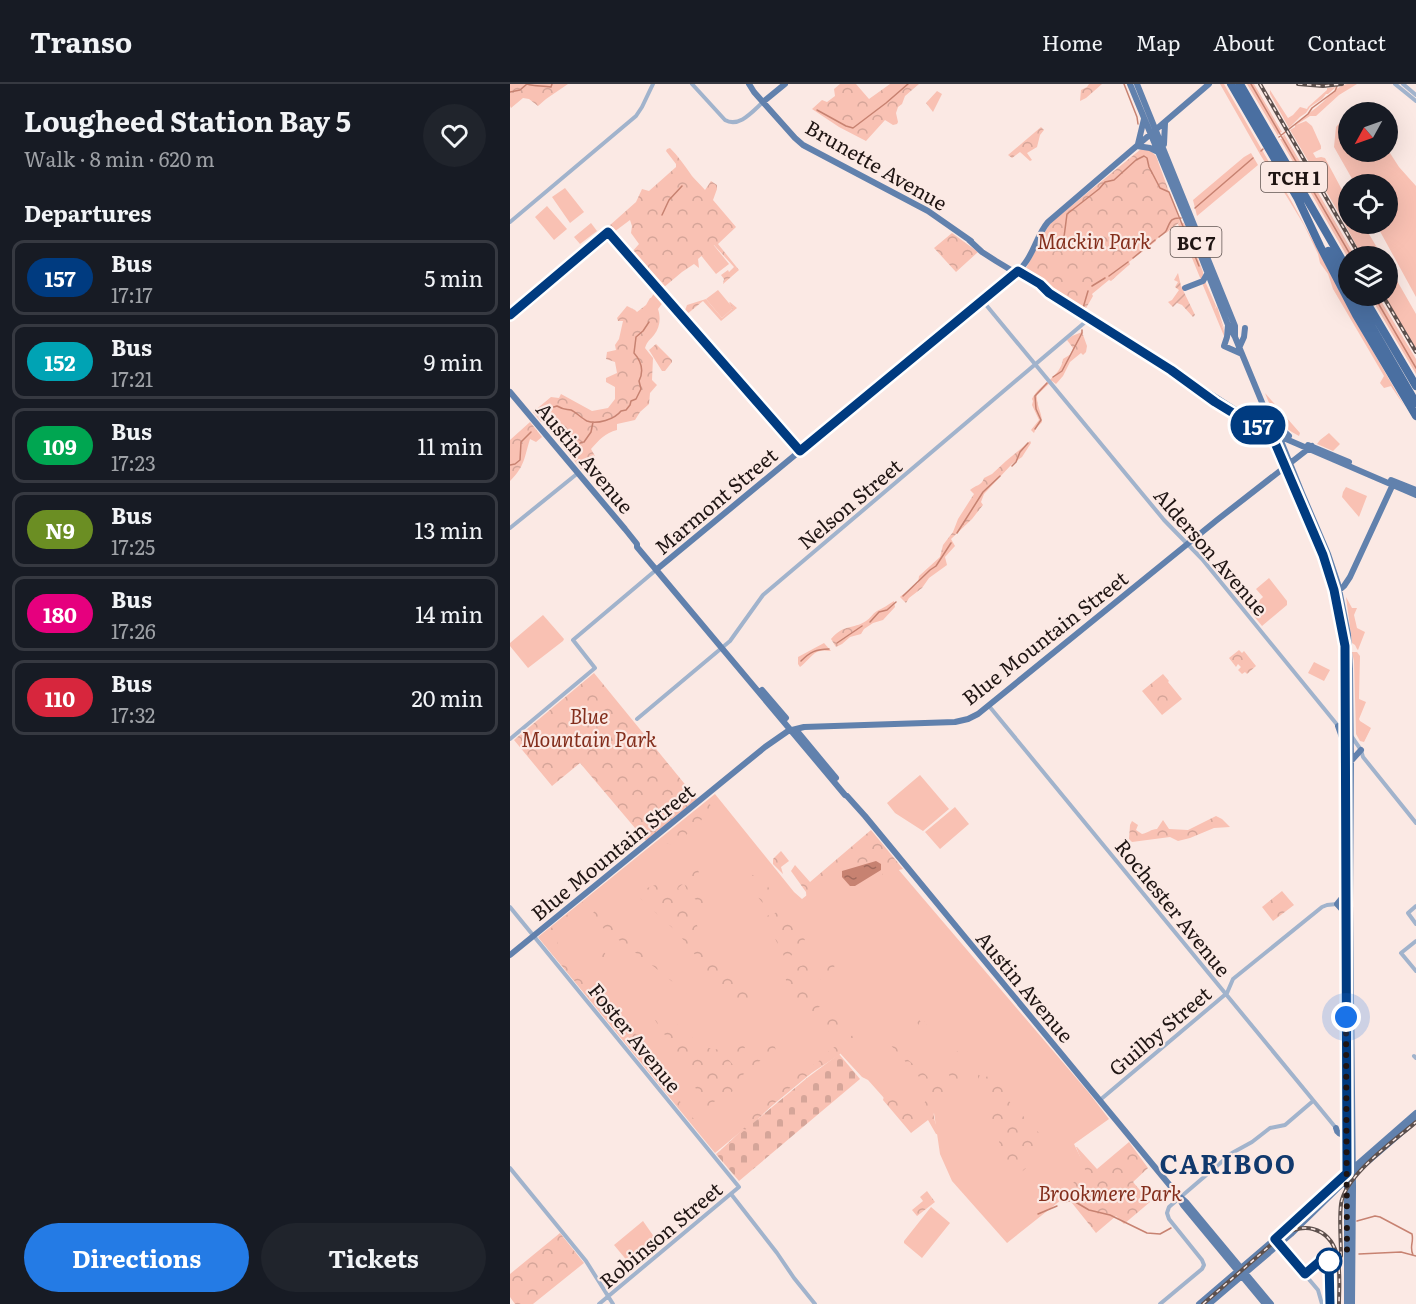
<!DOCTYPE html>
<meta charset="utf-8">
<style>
:root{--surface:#171b24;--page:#20242c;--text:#f1f3f6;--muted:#9ea1a6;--line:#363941;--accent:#247be5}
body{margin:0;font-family:Literata,serif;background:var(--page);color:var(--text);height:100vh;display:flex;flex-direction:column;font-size:22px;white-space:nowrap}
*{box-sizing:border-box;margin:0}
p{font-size:20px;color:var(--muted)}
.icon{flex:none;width:33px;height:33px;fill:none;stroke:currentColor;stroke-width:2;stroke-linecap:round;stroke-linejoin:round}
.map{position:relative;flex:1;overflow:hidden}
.panel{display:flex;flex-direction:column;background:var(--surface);width:510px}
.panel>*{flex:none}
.badge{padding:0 12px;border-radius:20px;font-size:21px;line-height:39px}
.needle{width:39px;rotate:230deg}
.tools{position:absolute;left:828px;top:18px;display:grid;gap:12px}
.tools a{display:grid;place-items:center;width:60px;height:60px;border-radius:50%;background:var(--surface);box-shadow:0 6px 24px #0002;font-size:30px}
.you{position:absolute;width:30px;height:30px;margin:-15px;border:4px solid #fff;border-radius:50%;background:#1a73e8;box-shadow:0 0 0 9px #1a73e833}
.map>.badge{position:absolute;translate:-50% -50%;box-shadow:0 0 0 3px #fff}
h2{padding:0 24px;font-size:22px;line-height:54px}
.round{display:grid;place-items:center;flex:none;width:63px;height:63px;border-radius:32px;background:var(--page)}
.overview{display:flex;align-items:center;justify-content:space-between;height:102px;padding:0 24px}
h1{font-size:28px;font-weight:700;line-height:45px}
.action{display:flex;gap:12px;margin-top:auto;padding:12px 24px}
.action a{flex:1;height:69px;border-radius:36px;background:var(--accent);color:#fff;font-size:24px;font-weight:700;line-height:69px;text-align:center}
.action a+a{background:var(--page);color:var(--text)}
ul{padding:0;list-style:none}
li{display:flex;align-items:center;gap:18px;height:75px;margin:0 12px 9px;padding:0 12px;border:3px solid var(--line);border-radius:12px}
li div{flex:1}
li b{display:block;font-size:22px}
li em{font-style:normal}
li .badge{min-width:66px;font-weight:700;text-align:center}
header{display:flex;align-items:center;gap:36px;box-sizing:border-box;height:84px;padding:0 30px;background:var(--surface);border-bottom:2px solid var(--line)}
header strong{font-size:28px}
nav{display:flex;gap:33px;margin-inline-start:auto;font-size:21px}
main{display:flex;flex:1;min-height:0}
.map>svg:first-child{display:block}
.grass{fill:#f9c1b3}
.forest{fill:url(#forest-crowns)}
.cemetery{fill:url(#cemetery-stones)}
.garden{fill:url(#garden-furrows)}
.water{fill:url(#water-ripples)}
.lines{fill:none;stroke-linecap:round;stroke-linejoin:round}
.stream{stroke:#c78271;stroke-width:1.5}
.minor{stroke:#a1b3cc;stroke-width:4}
.major{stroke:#6181ad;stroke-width:6}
.highway{stroke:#4a6fa1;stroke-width:8}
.rail-casing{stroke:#5d504d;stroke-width:4}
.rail{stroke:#fbe9e4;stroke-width:1.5;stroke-dasharray:4.5;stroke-linecap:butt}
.line-casing{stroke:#fff;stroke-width:14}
.line{stroke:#003b80;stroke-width:9}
.walk{stroke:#1f1513;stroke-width:6;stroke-dasharray:0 10.8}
.stop-dot{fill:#fff;stroke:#003b80;stroke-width:3}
.labels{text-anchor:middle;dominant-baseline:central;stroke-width:4.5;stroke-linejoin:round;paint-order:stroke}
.shield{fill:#fbe9e4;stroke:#615552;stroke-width:1.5}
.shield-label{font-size:18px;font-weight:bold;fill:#1f1513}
.street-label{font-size:20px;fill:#1f1513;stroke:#fbe9e4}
.park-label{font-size:20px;font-style:italic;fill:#832e1c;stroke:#fbe9e4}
.district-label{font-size:26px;font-weight:bold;letter-spacing:1.5px;fill:#11396d;stroke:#fbe9e4}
</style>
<header>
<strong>Transo</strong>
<nav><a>Home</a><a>Map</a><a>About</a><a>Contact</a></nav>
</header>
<main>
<section class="panel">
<div class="overview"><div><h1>Lougheed Station Bay 5</h1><p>Walk · 8 min · 620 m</p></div><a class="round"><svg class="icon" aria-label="heart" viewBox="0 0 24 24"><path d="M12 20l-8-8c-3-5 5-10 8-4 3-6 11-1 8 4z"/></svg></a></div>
<h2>Departures</h2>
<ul>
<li><span class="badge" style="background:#003b80;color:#fff">157</span><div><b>Bus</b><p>17:17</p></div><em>5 min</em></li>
<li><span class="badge" style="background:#00a3b4;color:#fff">152</span><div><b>Bus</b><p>17:21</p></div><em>9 min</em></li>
<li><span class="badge" style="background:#00a651;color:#fff">109</span><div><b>Bus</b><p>17:23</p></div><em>11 min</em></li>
<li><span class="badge" style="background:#6b8e23;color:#fff">N9</span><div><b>Bus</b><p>17:25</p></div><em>13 min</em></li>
<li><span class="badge" style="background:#e6007e;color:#fff">180</span><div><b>Bus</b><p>17:26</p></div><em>14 min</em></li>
<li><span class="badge" style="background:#d7263d;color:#fff">110</span><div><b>Bus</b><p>17:32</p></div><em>20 min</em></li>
</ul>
<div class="action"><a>Directions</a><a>Tickets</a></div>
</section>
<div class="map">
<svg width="906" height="1220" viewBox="0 0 906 1220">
<defs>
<pattern id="forest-crowns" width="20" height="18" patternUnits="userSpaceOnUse" patternTransform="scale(1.5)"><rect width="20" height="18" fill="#f9c1b3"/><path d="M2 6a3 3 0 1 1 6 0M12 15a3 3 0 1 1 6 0" fill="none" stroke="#d5a599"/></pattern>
<pattern id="cemetery-stones" width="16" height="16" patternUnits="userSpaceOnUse" patternTransform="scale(1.5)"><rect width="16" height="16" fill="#f9c1b3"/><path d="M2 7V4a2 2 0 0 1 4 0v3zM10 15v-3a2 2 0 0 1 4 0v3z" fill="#d5a599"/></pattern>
<pattern id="garden-furrows" width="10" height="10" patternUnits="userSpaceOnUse" patternTransform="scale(1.5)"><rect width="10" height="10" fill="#f9c1b3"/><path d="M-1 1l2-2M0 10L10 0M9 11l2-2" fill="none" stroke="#d5a599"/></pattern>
<pattern id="water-ripples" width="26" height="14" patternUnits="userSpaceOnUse" patternTransform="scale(1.5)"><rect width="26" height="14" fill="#c78271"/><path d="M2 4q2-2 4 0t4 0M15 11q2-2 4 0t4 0" fill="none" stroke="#a1695c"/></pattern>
</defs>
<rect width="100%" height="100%" fill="#fbe9e4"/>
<path class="grass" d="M710,0h4l68,118 74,137 39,68 -14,-21 -7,2 -4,-5 4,-7 -51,-87 -5,-15 -8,-11 -2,-9 -14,-29 -17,-28 -26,-41z
M737,0h7l28,48 -3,1 -1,3z
M837,0h10l-18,11 -23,21h-6l-14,9 10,-4 6,5 9,20v3l-8,4 3,5 5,-1 4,1 16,30 7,10v26h15l19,32h-20l-22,-41 -50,-85 5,-3v-3c10,-8 19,-14 28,-22 7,-7 14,-16 24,-18z
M826,3l-8,7h-2l-4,5 -12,8 -4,6 -6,4 -11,11 -19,-34v-4l18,28 5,-3 7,-8 7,2 1,-2 19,-17v-2z
M846,20l6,8h-14v40h40v-2l11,17 17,19v111l-40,-73h12v-40h-33l-21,-37 2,-20z
M774,50l71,122h-7v2l-68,-119h2z
M741,69l7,12 -61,51 -4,-16 51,-43z
M55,104l19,24 -14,11 -18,-26z
M37,122l20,23 -13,11 -19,-23z
M670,138l4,1 19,49v3l-2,5 -23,-56z
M81,139l6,8 -17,13 -6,-7z
M198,154l21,26 -13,10 -21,-26z
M878,181l28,49v36l-32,-54h4z
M695,197l11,25 -1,3 2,-3 8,26 -7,-16 6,15v5l-22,-53z
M208,206l15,18 -11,10 -16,-19z
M860,212h8l38,63v15z
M819,349l11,11 -7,7 -16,-7 3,-4z
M836,403l21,9 -8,21 -17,-20 1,-5z
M759,494l18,23v4l-25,21 -13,-16 14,-13 -7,-8z
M836,513l6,11h5l-3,7 3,13 8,4 -7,18 -1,-1 -2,-4 -3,-2z
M33,531l21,24 -1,2 -35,27 -18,-22v-3z
M842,568h5l3,4 -1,41v2l7,3 -7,17 1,2 11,7 -7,14 -4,-1 -4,-7 -2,-73z
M804,578l16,8 -6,11 -16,-8z
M410,691l29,34 -26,22 -28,-18 -8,-10z
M205,710l79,98 8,7 73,-57 214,251 20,26 -35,25 16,33 -83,66 -55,-62 -12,-27 -6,-41 -26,12 -40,-45 -6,-3 -24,-26 -123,102 -177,-216z
M445,723l14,17 -29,25 -15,-17z
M421,1123l19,16 -28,35 -18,-15v-2z
M133,1137l14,20 -28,22 -15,-18z"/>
<path class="forest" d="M0,0h58l-22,15 -8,7 -9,-7 -6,-1 -12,10 -1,-2z
M330,0h16l13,15 21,-15h29l-14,12 -3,8 -4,3 -2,6 2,9 -1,2 -4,1 -8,-5 -19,21 -27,-14 -27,-18 10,-9 5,2 8,-6 -1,-7z
M579,0h13l-16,14 -6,3 1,-11 6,-3z
M427,7l5,3 -9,18 -7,-9z
M531,43l3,3 -4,5 -3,12 -10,6 5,7 -2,1 -10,-9 -8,6 -4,-3z
M160,64c8,8 15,18 22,28 4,5 9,9 13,14l6,-9 6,4v4l-4,11 23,27 -18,17 21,26 -16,14 1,-5 -3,-4 7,-5 1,2 5,-5 -20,-22 -16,14 1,9 -5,-4 -12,8 -19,16 -32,-35 8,-9 -8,-11 1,-7 -2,-6 -16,12 -5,-6 27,-24 6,-13 7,2 27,-24v-3l-10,-13 1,-2z
M631,65l9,1 6,6 24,66 -14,11h-3l-7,7v1l-27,21 1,2 -19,17 -2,-1 -17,14 1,2 -8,14h-2l-59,-39c11,-16 16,-37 30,-51z
M442,149l26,19 -22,20 -22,-24z
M145,208l9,9 -6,8c3,9 2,18 -4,26 -4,5 -7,6 -9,13l8,10 -1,22 5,5 -7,8 -1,11 -9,8 -5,8 -18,4v6c-12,3 -18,10 -26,19l4,7 -14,13 -17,-21 10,-10 -23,-26 -10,10 -8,-10 18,-15 8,1 2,-4 31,17 16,-3 7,-9v-12l-9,-5v-4l11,-5 -2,-11 -9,-3 1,-7 9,-2 -1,-5 4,-6 4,-18h-5l-1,-3 10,-12 8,4 2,2 9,-7 4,-7h1z
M196,215l16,19 11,-10 -4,-5 1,-1 7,6 -16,13 -18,-20 -17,14 -2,-2 3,-8z
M572,248l5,14 -1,6 -3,3 -2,-2 -11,9 -7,14 -7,8 -4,-3 -15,14c-1,10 5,18 5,27l-6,6 -2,5 -3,-3 8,-10 -7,-15 1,-4 -1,-2c7,-15 29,-22 31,-40l8,-5 2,-6 -6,-8 5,-4z
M146,260l16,16v2l-7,9h-3l-13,-21z
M755,309l35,40 -1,3c-24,-13 -24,-19 -34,-43z
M20,338l12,15 -6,5 -6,-3c-6,19 -5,27 -20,42v-41z
M520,357l1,2 -9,14 -10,7 -28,30 -3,8 2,3 -11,14 -21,20 4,7 -10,11 2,8 -18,13 -7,10 -13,10 -3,5 -6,-6 1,-1 17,-13 1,-7 21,-19 3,-12 10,-13 5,-13 16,-25 -4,-4c5,-5 12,-4 14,-12l8,-4 14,-13z
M384,517l1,6 -12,13 -10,3 -9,6 -3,5 -11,3 -8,7 -6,3 -5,-8c14,-16 21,-9 35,-18 4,-2 6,-7 11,-10 6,-3 11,-6 17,-10z
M314,559l7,8c-4,0 -7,-1 -11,0 -7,1 -14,12 -20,16l-2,-3v-7z
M729,566l3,3 2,-2 12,15 -9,8 -2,-2 -3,2 -4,-4 3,-3 -3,-3 -2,3 -7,-9z
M84,589l103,126 -51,42 -66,-78 -28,23 -38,-46z
M653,590l6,7 -1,1 14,17 -20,16 -20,-24z
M198,718l4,5 -13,16 -24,22 -17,-3z
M706,732l6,3 8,8 -16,1 -24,10 -12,3 -8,-4 -38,5 -3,-3 1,-14 2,-4 6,4 -2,5 6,4c6,-1 9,-5 15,-5l6,-9 6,9 19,1z
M361,746l32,39 -17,4 -4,2 1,-12 -8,-4 -33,11 -2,10 -9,2 -24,21 -1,-11 -15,-21 4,-6 15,17z
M271,767l8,10 -8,6 2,7 -10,-10v-5z
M191,771l-4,5 4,29 5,15 -4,1 -14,-12 -4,-10 -6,5 12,20 11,27 9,14 25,29 6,-1 9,11 -1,11 -15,3 -24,-19 -4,-16 -16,-18 -11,-15 -40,-37v-6c19,-7 49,-16 58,-35z
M234,786l22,13 10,18 -8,7c-11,-10 -20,-24 -24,-38z
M106,791l3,4 -28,23 -19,13 -6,14 -8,5 -2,4 6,19 12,3 15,13 16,23 12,9 12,26 14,6v11l10,17 11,16 40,51 6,4 5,14 -176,-212z
M772,807l12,14 -21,16 -11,-14z
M87,823l11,12 6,1 19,12 11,12 51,48 13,7 15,14 -1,2 -11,-2 -58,-47 -63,-48z
M273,826l13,14 9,16 -12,14 -7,6 -22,-43z
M81,858c14,5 22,25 30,36l-4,2 -7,-9 -12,-5 -9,-18z
M321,868l4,4 -1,15 -7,8 -5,1 -14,-7 -3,15 14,8 7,-4v8l-13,13c-29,-13 -24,-11 -28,-41l37,-14z
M334,915l-6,10 13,15 -25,11 -9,-5 9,-7z
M152,927l21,19 20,17 29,5 10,-11 3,7 -16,12 9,11 32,-27 4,-1 2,8 -29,18 -21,32h-11l-5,5 -4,1 -5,-6 -13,-31 -33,-50v-4z
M407,933l3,4h4l3,5 2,-2 4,3 -7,8 7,10 1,4 -2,3 -2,-1 -7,-14h-4l1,-5 3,-2 -4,-3 -2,-5h-3l-1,-3z
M373,943l20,29 19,15 10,10 13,8 -1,10c-16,12 -10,19 -4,36l-4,-1 -8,-14 -17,13 -28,-33 3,-11 25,22h7l13,-17 -3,-7 -41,-46 -6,-10z
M346,949l3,4 -12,9 -8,9 -46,30 -68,66 -4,-1 23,-22 8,-16 10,-8 3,-11 6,-4 3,-7 9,-5 14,-3 20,-11 13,-13z
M449,966h2l1,2 -3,3v7l6,14 -3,6 -6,1c-9,-5 -10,-17 -6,-26z
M468,990l4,4 7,-2 12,7 6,16 34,36c-1,8 -7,11 -10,18 -5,11 1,14 -14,21l-6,-3 -6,1 -1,-1 -4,-17 -1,-15 -7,-21v-9l-7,-14 -7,-18z
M619,1058l19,26 -15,14 17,20 -26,22 -8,-8 -20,17 -32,-40 9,-10 13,-11 -10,-25h1l20,22z
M417,1107l8,11 -18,14 -5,-6 11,-9 -3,-4z
M50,1149l24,30 -51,41h-18l-5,-7v-23z"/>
<path class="cemetery" d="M329,970l21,25 -121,102 -23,-27 91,-76z"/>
<path class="garden" d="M668,189l3,13 14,29 -2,2 -11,-12 -5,-2 -4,4 -5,-5 4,-2 7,-10 -4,-3 3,-5 -4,-2z"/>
<path class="water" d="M366,777l5,3v6l-26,16h-5l-8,-9v-6z"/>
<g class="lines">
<path class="stream" d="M614,0l13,33 1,7
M741,0l100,172
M0,8l10,-2 7,-6c8,3 16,1 24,3l1,-3
M307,26l29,16 7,2 33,-25 22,-19
M769,53l29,-23 4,-6 23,-17 3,-7
M751,67l2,-2
M685,124l58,-50
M152,131l7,-15 13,-14
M649,153c2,-2 6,-4 7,-6 4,-8 4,-14 15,-13
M546,164l8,-11 3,-23 32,-25 6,-7 9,-2 22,-20 8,-4 3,2 2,9 11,21 9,4 30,74
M623,174l22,-18
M599,192l19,-14
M582,202l13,-8
M864,212l42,72
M573,224l5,-17
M543,293l9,-6 20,-38v-3
M32,327l5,-2 10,-3c7,4 8,3 14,4 5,2 10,8 16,11 10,4 28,-2 34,-10l5,-1 4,-5 1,-4 5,-2 5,-10 -2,-8c5,-10 3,-19 -5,-28l2,-16 7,-6 6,-9
M525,345l6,-9 -5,-11 -1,-13 12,-13
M66,365c2,-4 3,-7 8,-7l7,-10 2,-10
M0,381l5,-1 5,-4 1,-18 10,-10
M502,382l4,-4 4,-10 8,-9
M447,449l26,-41 17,-16
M393,512l27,-26 6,-4 15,-23
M360,538l9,-10 8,-2 9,-8
M327,559l25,-17
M291,577c9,-9 15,-12 28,-12
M45,659l4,-3
M555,1118l7,-2 17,10 21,5 37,18 13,1 11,-6
M528,1130l19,-8
M847,1137l18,-5 5,1 32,17c2,9 -3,12 1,21
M849,1170l42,-2 15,4"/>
<path class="minor" d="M182,0l33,36c14,8 27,-8 38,-18
M885,0l21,17
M893,0l13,11
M0,138l126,-106 6,-9 11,-23
M472,216l182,220 38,39 137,168
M0,444l68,-55
M479,622l347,422
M127,635l93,-78 33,-46 327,-277
M842,653l9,13 2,7 53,66
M0,655l85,-71 -22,-28 83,-70
M906,822l-8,7 8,11
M0,823l229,280 -140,117
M906,857l-15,12 15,18
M904,972l2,2
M590,1016l127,-107 6,-14 89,-72 5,-2 10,-1
M0,1084l76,93 27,43
M221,1110l46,59 17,25 21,26
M769,1160l39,46 4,14
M650,1220l42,-35 2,-4 -2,-5 -33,-41 -2,-6 2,-6 63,-54 20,-11 18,-14 15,-3 28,-24"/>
<path class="major" d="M239,0l5,8 41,46 8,7 125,66 43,30
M620,0l63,152 35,89 7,12 33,80 9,14 25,62 26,61 10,30 10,50 2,35 1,92 -1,143 3,283 -1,117
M627,0l98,242v10
M253,18l22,-18
M628,60l6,-25
M654,60l1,-21
M627,62l13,2 8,4
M459,156l13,12 14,9 114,69 61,40 44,32 18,11 37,18
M675,204l18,-7 4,-7
M718,241l-1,12 -3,9 18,8
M729,264l5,-11 1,-9
M685,300l47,30
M0,308l115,137 12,15v3l21,25 187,223 2,1 18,20 312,378 9,8 85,102
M758,335v7c20,49 45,97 61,147 8,24 12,48 16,73l2,521v137
M764,338l15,14
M769,352l137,59
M798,361l41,17
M881,396l25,10
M146,486l365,-302c13,-13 15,-32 27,-46l161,-138
M827,508l7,-6 6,-9 44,-95
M252,606l24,28
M828,642l6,17
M287,647l39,47
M841,677l10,-11
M835,810l-8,10 9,10
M0,871l255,-208 23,-16 16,-4 151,-5 13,-3 10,-5 239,-194 95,-74
M826,1044c1,6 5,7 11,7
M669,1114l4,7 82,99
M689,1220l97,-83 48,-45 72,-63
M699,1220l82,-70 52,-51 73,-63"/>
<path class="highway" d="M721,0l67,115
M730,0l108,186
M787,113l23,49 36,69 60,101
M818,167l20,35
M844,212l62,107
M853,212l53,90"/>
<g class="rail-casing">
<path id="rail" d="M750,0l100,172
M788,0l25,2 19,-2
M873,212l33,56
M831,1172c0,-17 -2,-35 0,-52 4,-29 53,-63 75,-82
M693,1220l78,-68c10,-6 20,-10 32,-7 32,9 26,49 26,75"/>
</g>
<use href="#rail" class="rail"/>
</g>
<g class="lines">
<g class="line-casing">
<path id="line" d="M0,231l98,-83 192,219 218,-180 22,13 9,9 122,77 44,32 18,11 37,18 53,124 11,35 11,56 2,523v4l-72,66 30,35 21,-18 3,5 1,43"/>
</g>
<use href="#line" class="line"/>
<path class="walk" d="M819,1177l18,-11 -1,-233"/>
</g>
<circle class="stop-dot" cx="819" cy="1177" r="12"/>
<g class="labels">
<g class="shield">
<rect x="751" y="78" width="66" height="30" rx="4.5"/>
<rect x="660.5" y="143" width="51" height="30" rx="4.5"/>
</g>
<g class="shield-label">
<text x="784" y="93">TCH 1</text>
<text x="686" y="158">BC 7</text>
</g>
<g class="street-label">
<text transform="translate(367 80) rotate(30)">Brunette Avenue</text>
<text transform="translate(76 373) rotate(50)">Austin Avenue</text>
<text transform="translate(205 416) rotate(-40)">Marmont Street</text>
<text transform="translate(339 419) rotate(-40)">Nelson Street</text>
<text transform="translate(702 467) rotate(49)">Alderson Avenue</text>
<text transform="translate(534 553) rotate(-38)">Blue Mountain Street</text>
<text transform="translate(102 767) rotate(-39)">Blue Mountain Street</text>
<text transform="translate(664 823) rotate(51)">Rochester Avenue</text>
<text transform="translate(516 902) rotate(50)">Austin Avenue</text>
<text transform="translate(649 946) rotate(-40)">Guilby Street</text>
<text transform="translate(126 953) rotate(51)">Foster Avenue</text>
<text transform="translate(150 1150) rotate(-40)">Robinson Street</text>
</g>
<g class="park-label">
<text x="584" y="156">Mackin Park</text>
<text x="79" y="631">Blue<tspan x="79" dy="23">Mountain Park</tspan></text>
<text x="600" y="1108">Brookmere Park</text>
</g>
<g class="district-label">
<text x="718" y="1078">CARIBOO</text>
</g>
</g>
</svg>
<div class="tools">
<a><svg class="needle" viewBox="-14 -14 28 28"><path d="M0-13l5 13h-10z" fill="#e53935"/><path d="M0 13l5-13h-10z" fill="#9ea1a6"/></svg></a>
<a><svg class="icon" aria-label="locate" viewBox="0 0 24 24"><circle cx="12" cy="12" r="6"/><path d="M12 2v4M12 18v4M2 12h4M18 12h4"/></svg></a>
<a><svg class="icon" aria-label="layers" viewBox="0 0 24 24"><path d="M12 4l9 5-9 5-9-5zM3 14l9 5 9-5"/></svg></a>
</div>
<div class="you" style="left:836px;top:933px"></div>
<b class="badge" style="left:748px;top:341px;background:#003b80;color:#fff">157</b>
</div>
</main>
